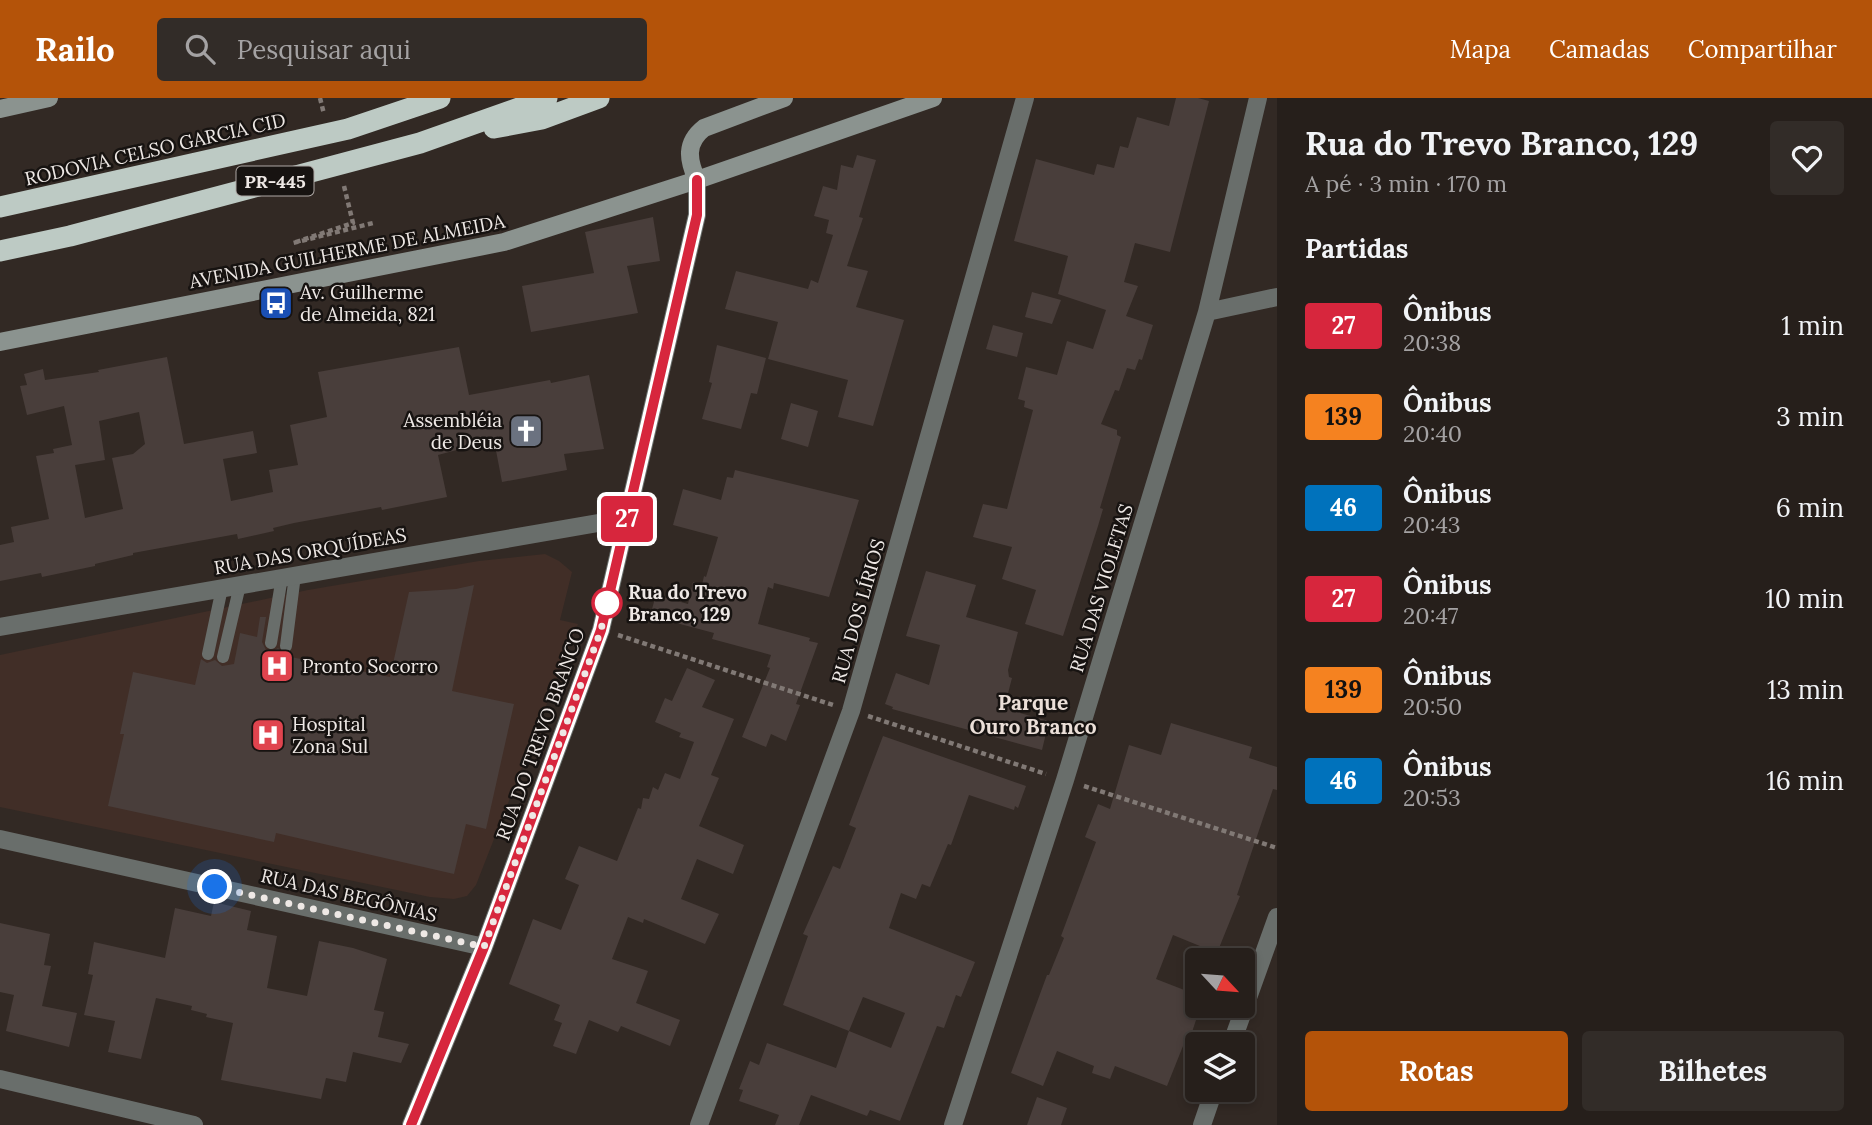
<!DOCTYPE html>
<html lang="pt">
<meta charset="utf-8">
<style>
:root{--surface:#261f1b;--page:#322c28;--text:#f1f3f6;--muted:#a4a2a3;--line:#423d3a;--accent:#b45309}
body{margin:0;font-family:Lora,serif;background:var(--page);color:var(--text);height:100vh;display:flex;flex-direction:column;font-size:26px;white-space:nowrap}
*{box-sizing:border-box;margin:0}
p{font-size:23px;color:var(--muted)}
.icon{flex:none;width:38px;height:38px;fill:none;stroke:currentColor;stroke-width:2;stroke-linecap:round;stroke-linejoin:round}
.map{position:relative;flex:1;overflow:hidden}
.panel{display:flex;flex-direction:column;background:var(--surface);width:595px}
.panel>*{flex:none}
.badge{padding:0 14px;border-radius:5px;font-size:24px;line-height:46px}
.needle{width:46px;rotate:116deg}
.fabs{position:absolute;left:1185px;top:850px;display:grid;gap:14px}
.fabs a{display:grid;place-items:center;width:70px;height:70px;border-radius:7px;background:var(--surface);box-shadow:0 4px 10px #0003,0 0 0 2px var(--line);font-size:35px}
.you{position:absolute;width:35px;height:35px;margin:-18px;border:5px solid #fff;border-radius:50%;background:#1a73e8;box-shadow:0 0 0 10px #1a73e833}
.map>.badge{position:absolute;translate:-50% -50%;box-shadow:0 0 0 4px #fff}
h2{padding:0 28px;font-size:26px;line-height:63px}
.round{display:grid;place-items:center;flex:none;width:74px;height:74px;border-radius:7px;background:var(--page)}
.head{display:flex;align-items:center;justify-content:space-between;height:119px;padding:0 28px}
h1{font-size:33px;font-weight:800;line-height:52px}
.action{display:flex;gap:14px;margin-top:auto;padding:14px 28px}
.action a{flex:1;height:80px;border-radius:7px;background:var(--accent);color:#fff;font-size:28px;font-weight:800;line-height:80px;text-align:center}
.action a+a{background:var(--page);color:var(--text)}
ul{padding:0;list-style:none}
li{display:flex;align-items:center;gap:21px;height:91px;padding:0 28px}
li div{flex:1}
li b{display:block;font-size:26px}
li em{font-style:normal}
li .badge{min-width:77px;font-weight:700;text-align:center}
header{display:flex;align-items:center;gap:42px;box-sizing:border-box;height:98px;padding:0 35px;background:var(--accent);color:#fff}
header strong{font-size:33px}
nav{display:flex;gap:38px;margin-inline-start:auto;font-size:24px}
.search{width:490px;height:63px;background:var(--page);display:flex;align-items:center;gap:18px;box-sizing:border-box;padding:0 24px;border-radius:7px;color:var(--muted);font-size:26px}
main{display:flex;flex:1;min-height:0}
.map>svg:first-child{display:block}
.medical{fill:#412e27}
.building{fill:#493e3b;fill-rule:evenodd}
.lines{fill:none;stroke-linecap:round;stroke-linejoin:round}
.path{stroke:#817975;stroke-width:4.5;stroke-dasharray:5 3.5;stroke-linecap:butt}
.lane{stroke:#696e6b;stroke-width:12}
.street{stroke:#696e6b;stroke-width:18}
.secondary{stroke:#8b938f;stroke-width:18}
.highway{stroke:#bdcac4;stroke-width:21}
.line-casing{stroke:#fff;stroke-width:16}
.line{stroke:#d7263d;stroke-width:10}
.walk{stroke:#eee8e5;stroke-width:7;stroke-dasharray:0 12.6}
.stop-dot{fill:#fff;stroke:#d7263d;stroke-width:3.5}
.labels{text-anchor:middle;dominant-baseline:central;stroke-width:5;stroke-linejoin:round;paint-order:stroke}
.shield{fill:#171311;stroke:#aea8a5;stroke-width:2}
.shield-label{font-size:18px;font-weight:bold;fill:#eee8e5}
.street-label{font-size:19px;fill:#eee8e5;stroke:#171311}
.poi-label{font-size:19px;fill:#eee8e5;stroke:#171311;text-anchor:start}
.stop-label{font-size:19px;font-weight:bold;fill:#eee8e5;stroke:#171311;text-anchor:start}
.neighbourhood-label{font-size:21px;font-weight:bold;fill:#ebdfd8;stroke:#171311}
</style>
<header>
<strong>Railo</strong>
<div class="search"><svg class="icon" aria-label="search" viewBox="0 0 24 24"><circle cx="10" cy="10" r="6"/><path d="M15 15l6 6"/></svg>Pesquisar aqui</div>
<nav><a>Mapa</a><a>Camadas</a><a>Compartilhar</a></nav>
</header>
<main>
<div class="map">
<svg width="1277" height="1027" viewBox="0 0 1277 1027">
<rect width="100%" height="100%" fill="#322924"/>
<path class="medical" d="M545,456l14,7 13,11 -12,48 18,4 -102,261 -9,11 -13,3 -24,-2 -430,-90v-152l308,-65 171,-29z"/>
<path class="building" d="M1176,0h22l11,3 -39,151 -35,-9 -11,39 14,4 -12,30 27,9 -11,35 -3,-1 -4,11 -8,-2 -8,23 -4,-1 -14,34 16,6v5l4,2 -21,71 3,1 -5,17 -35,110 -38,-12 11,-34 -34,-11 10,-32 -39,-10 10,-33 24,5 26,-99 -9,-3 1,-6 -7,-2 8,-32 31,8 10,-34 26,8 13,-39 -48,-16 10,-38 -54,-15 22,-82 58,16 3,-11 17,4 6,-22 8,2 9,-31 32,9z
M857,57l19,5 -17,57 4,1 -16,48 21,5 -12,36 48,13 -31,106 -35,-9 10,-37 -80,-21 10,-37 -53,-13 11,-38 72,18 3,-9 7,3 15,-48 -7,-2 3,-13 -15,-4 9,-30 14,4 4,-25 12,3z
M653,119l7,44 -33,5 11,47 -107,19 -9,-46 72,-13 -9,-41z
M1032,194l29,8 -9,24 -27,-7z
M993,227l30,8 -6,24 -31,-8z
M717,247l49,13 -9,36 -6,-1 -10,36 -39,-10 10,-36 -3,-1z
M459,249l10,48 81,-15 1,3 38,-8 15,74 -40,5 3,16 -65,12 -8,-42 -56,15 9,42 -65,13 -1,-3 -87,16 -21,5 1,3 -36,8 -1,-5 -104,19v2l-38,9v2l-53,11 -1,-4 -41,8v-36l14,-3 -3,-15 38,-8 -13,-63 18,-3 -1,-4 19,-4 -8,-39 -37,9 -7,-29 7,-1 -3,-11 19,-5 2,11 54,-8 -1,-2 69,-13 17,87 69,-13 4,22 -34,6 8,42 42,-9 -4,-22 29,-5 -8,-40 37,-8 -9,-45zM139,314l6,32 -12,10 -21,4 11,51 -38,9 -10,-53 30,-5 -6,-39z
M791,305l27,8 -10,36 -27,-8z
M735,372l124,30 -30,97 -55,-14 -1,6 -5,-2 -10,37 52,14 -1,3 9,2 -22,61 4,1 -14,36 -15,-7 -5,13 -24,-10 28,-69 -3,-1 4,-12 -59,-16 2,-6 -64,-17 6,-21 32,9 5,-22 9,3 2,-9 2,1 12,-40 -45,-12 10,-36 38,11 6,-23 6,1z
M926,473l50,14 -10,32 52,15 -10,38 1,7 3,1 -6,23 16,4 -2,8 29,8 -7,29 -150,-41 1,-2 -8,-3 11,-31 33,12 11,-40 -34,-9z
M474,487l-22,106 62,13 -28,125 -20,-5 -12,50 -178,-41 -2,9 -166,-36 16,-72h-4l13,-62 62,13 6,-26 6,4 8,-3 7,6 12,-2 6,-31 17,4 3,-20h6l-4,25 4,8 7,1 5,-3 6,6 8,-2 -1,5 99,20 19,-85 47,-3z
M687,570l28,12 -13,27 32,12 -23,56 8,3 -20,48 45,19 -11,29 -36,-15 -16,40 38,15 -14,30 -61,-25 -1,4 -15,-6 -16,42 36,12 -12,32 44,17 -10,26 -49,-20 -3,6 -29,-12 -13,34 -23,-8 9,-23 -8,-3 6,-15 -51,-21 24,-65 28,11 18,-45 -14,-6 14,-33 38,15 21,-53 3,1 2,-11 6,1 4,-12 5,3 7,-17 15,6 14,-37 -15,-5 2,-4 -26,-11 10,-24 7,3z
M1171,625l81,24 -3,11 28,9v23l-4,-1 -36,106 3,1 -23,57 -44,-18 -17,44 41,16v22l-5,15 -3,-1 -22,55 -52,-20 -5,13 -18,-6 2,-7 -37,-15 -14,35 -32,-13 36,-98h2l15,-37 -3,-2 35,-94 -11,-5 13,-33 12,5 19,-64 32,10z
M883,638l143,50 -8,22 -3,-2 -1,4 -45,-15 -18,50 -3,-1 -18,43 -8,-3 -6,15 -15,-6 -12,35 86,34 -14,35 -5,-2 -12,33 -7,-2 -37,95 -30,-11 -3,6 -56,-21 -12,30h-24l4,-10 -40,-14 4,-11 -4,-1 11,-28 9,4 8,-22 69,25 13,-37 -66,-26 25,-69 -5,-2 30,-68 7,3 16,-41 -7,-3zM863,899l42,16 -14,35 -42,-17z
M214,804l37,9 -4,19 30,6 -10,52 40,8 12,-55 34,7 34,11 -13,51 10,2 -6,25 31,7 -8,19 -48,-11 -7,30 -20,-4 -5,21 -100,-19 12,-57 -27,-6 1,-3 -16,-4 1,-4 -36,-8 -15,61 -33,-7 7,-31 -31,-6 9,-40 -5,-1 6,-32 71,16 10,-50 36,8z
M0,825l50,11 -6,31 7,1 -9,40 35,7 -8,34 -63,-16 8,-36 -14,-3z
M1037,999l30,11 -6,17h-34z"/>
<g class="lines">
<path class="path" d="M320,0l4,16
M344,88l9,37 -60,20 80,-20
M618,537l215,70
M868,618l178,58
M1084,688l193,62"/>
<path class="lane" d="M271,545l11,-66
M286,548l9,-71
M208,556l14,-66
M223,559l17,-72"/>
<path class="street" d="M1207,214l70,-15
M0,529l627,-109
M0,741l484,108
M1231,947l46,-128
M0,981l194,46
M411,1027l73,-178 117,-317 96,-415v-35
M699,1027l152,-414 174,-613
M953,1027l112,-345 142,-468 51,-214
M1202,1027l12,-35"/>
<path class="secondary" d="M0,11l49,-11
M697,82c-9,-20 -12,-37 7,-52l80,-30
M0,244l504,-100 193,-62 236,-82"/>
<path class="highway" d="M494,30l48,-9 57,-21
M0,109l348,-78 92,-31
M0,153l70,-15 350,-93 127,-45"/>
</g>
<g class="lines">
<g class="line-casing">
<path id="line" d="M411,1027l73,-178 117,-317 96,-415v-35"/>
</g>
<use href="#line" class="line"/>
<path class="walk" d="M215,789l269,60 117,-317 6,-27"/>
</g>
<defs>
<g id="bus-square" transform="scale(1.75)"><rect x="-9" y="-9" width="18" height="18" rx="4" fill="#1a4fb4" stroke="#171311"/><path d="M-5-6H5V4H4V6H2V4H-2V6H-4V4H-5ZM-3.5-4V0h7V-4ZM-3.5 1.2v1.5H-2V1.2ZM2 1.2v1.5H3.5V1.2Z" fill="#fff"/></g>
<g id="church-square" transform="scale(1.75)"><rect x="-9" y="-9" width="18" height="18" rx="4" fill="#6b7280" stroke="#171311"/><path d="M-1.2-6h2.4v3.5h3.3v2.4h-3.3V6h-2.4V-.1h-3.3v-2.4h3.3Z" fill="#fff"/></g>
<g id="hospital-square" transform="scale(1.75)"><rect x="-9" y="-9" width="18" height="18" rx="4" fill="#e0444e" stroke="#171311"/><path d="M-5-5h3v3.5h4V-5h3V5h-3V1.5h-4V5h-3Z" fill="#fff"/></g>
</defs>
<g fill-rule="evenodd">
<use href="#bus-square" x="276" y="205"/>
<use href="#church-square" x="526" y="333"/>
<use href="#hospital-square" x="277" y="568"/>
<use href="#hospital-square" x="268" y="637"/>
</g>
<circle class="stop-dot" cx="607" cy="505" r="14"/>
<g class="labels">
<rect class="shield" x="236.5" y="68.5" width="77" height="29" rx="5"/>
<g class="shield-label">
<text x="275" y="83">PR-445</text>
</g>
<g class="street-label">
<text transform="translate(155 51) rotate(-13)">RODOVIA CELSO GARCIA CID</text>
<text transform="translate(347 153) rotate(-11)">AVENIDA GUILHERME DE ALMEIDA</text>
<text transform="translate(310 453) rotate(-10)">RUA DAS ORQUÍDEAS</text>
<text transform="translate(1101 490) rotate(-73)">RUA DAS VIOLETAS</text>
<text transform="translate(858 513) rotate(-74)">RUA DOS LÍRIOS</text>
<text transform="translate(540 636) rotate(-70)">RUA DO TREVO BRANCO</text>
<text transform="translate(349 797) rotate(13)">RUA DAS BEGÔNIAS</text>
</g>
<g class="poi-label">
<text x="300" y="194">Av. Guilherme<tspan x="300" dy="22">de Almeida, 821</tspan></text>
<text x="502" y="322" text-anchor="end">Assembléia<tspan x="502" dy="22">de Deus</tspan></text>
<text x="302" y="568">Pronto Socorro</text>
<text x="292" y="626">Hospital<tspan x="292" dy="22">Zona Sul</tspan></text>
</g>
<g class="stop-label">
<text x="628" y="494">Rua do Trevo<tspan x="628" dy="22">Branco, 129</tspan></text>
</g>
<g class="neighbourhood-label">
<text x="1033" y="604">Parque<tspan x="1033" dy="24">Ouro Branco</tspan></text>
</g>
</g>
</svg>
<div class="fabs">
<a><svg class="needle" viewBox="-14 -14 28 28"><path d="M0-13l5 13h-10z" fill="#e53935"/><path d="M0 13l5-13h-10z" fill="#a4a2a3"/></svg></a>
<a><svg class="icon" aria-label="layers" viewBox="0 0 24 24"><path d="M12 4l9 5-9 5-9-5zM3 14l9 5 9-5"/></svg></a>
</div>
<div class="you" style="left:215px;top:789px"></div>
<b class="badge" style="left:627px;top:421px;background:#d7263d;color:#fff">27</b>
</div>
<section class="panel">
<div class="head"><div><h1>Rua do Trevo Branco, 129</h1><p>A pé · 3 min · 170 m</p></div><a class="round"><svg class="icon" aria-label="heart" viewBox="0 0 24 24"><path d="M12 20l-8-8c-3-5 5-10 8-4 3-6 11-1 8 4z"/></svg></a></div>
<h2>Partidas</h2>
<ul>
<li><span class="badge" style="background:#d7263d;color:#fff">27</span><div><b>Ônibus</b><p>20:38</p></div><em>1 min</em></li>
<li><span class="badge" style="background:#f58220;color:#111">139</span><div><b>Ônibus</b><p>20:40</p></div><em>3 min</em></li>
<li><span class="badge" style="background:#0072bc;color:#fff">46</span><div><b>Ônibus</b><p>20:43</p></div><em>6 min</em></li>
<li><span class="badge" style="background:#d7263d;color:#fff">27</span><div><b>Ônibus</b><p>20:47</p></div><em>10 min</em></li>
<li><span class="badge" style="background:#f58220;color:#111">139</span><div><b>Ônibus</b><p>20:50</p></div><em>13 min</em></li>
<li><span class="badge" style="background:#0072bc;color:#fff">46</span><div><b>Ônibus</b><p>20:53</p></div><em>16 min</em></li>
</ul>
<div class="action"><a>Rotas</a><a>Bilhetes</a></div>
</section>
</main>
